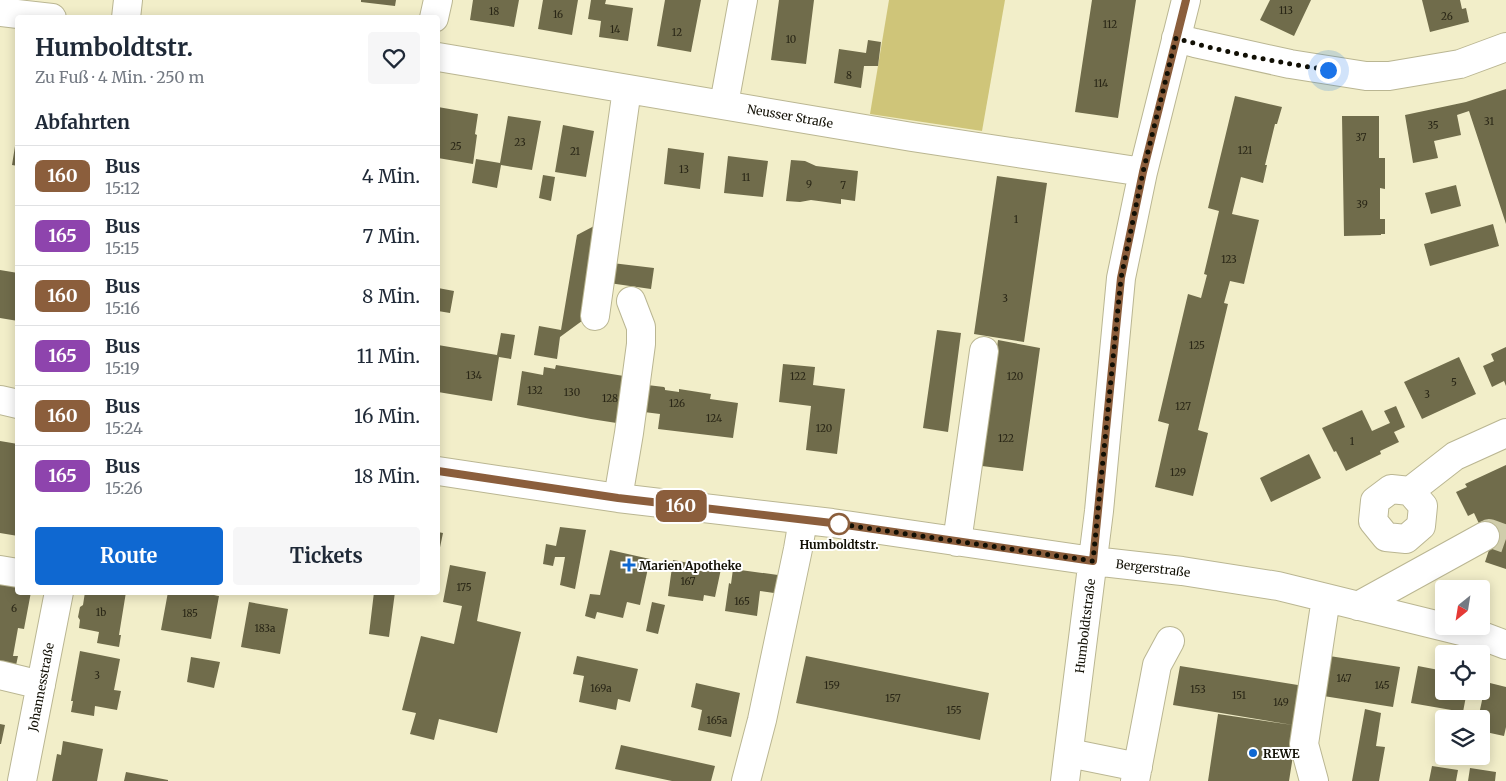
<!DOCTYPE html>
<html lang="de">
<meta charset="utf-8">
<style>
:root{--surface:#fff;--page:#f6f6f7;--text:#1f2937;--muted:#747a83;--line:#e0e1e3;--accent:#0f68d1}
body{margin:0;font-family:Merriweather,serif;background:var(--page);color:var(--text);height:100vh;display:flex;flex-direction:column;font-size:19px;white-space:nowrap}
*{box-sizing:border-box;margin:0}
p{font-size:16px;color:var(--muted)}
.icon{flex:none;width:28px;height:28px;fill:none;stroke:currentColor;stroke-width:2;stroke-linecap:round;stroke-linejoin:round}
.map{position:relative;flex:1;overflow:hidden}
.details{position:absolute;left:15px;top:15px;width:425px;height:580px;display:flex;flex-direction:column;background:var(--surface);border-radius:5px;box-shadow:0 2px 12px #0003}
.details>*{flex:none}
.badge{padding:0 10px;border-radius:8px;font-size:18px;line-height:32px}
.needle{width:32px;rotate:210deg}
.fabs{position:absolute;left:1435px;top:580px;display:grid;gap:10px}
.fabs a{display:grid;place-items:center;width:55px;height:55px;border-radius:5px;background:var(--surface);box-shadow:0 2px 12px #0003;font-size:25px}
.you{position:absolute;width:25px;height:25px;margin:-12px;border:4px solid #fff;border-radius:50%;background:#1a73e8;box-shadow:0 0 0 8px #1a73e833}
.map>.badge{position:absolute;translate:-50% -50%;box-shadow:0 0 0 2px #fff}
h2{padding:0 20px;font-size:19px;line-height:45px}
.round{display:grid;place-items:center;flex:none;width:52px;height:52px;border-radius:5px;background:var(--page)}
.head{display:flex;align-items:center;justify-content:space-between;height:85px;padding:0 20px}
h1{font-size:24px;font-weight:700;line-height:38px}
.button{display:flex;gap:10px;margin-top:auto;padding:10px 20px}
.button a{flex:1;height:58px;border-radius:5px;background:var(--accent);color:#fff;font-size:20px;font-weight:700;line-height:58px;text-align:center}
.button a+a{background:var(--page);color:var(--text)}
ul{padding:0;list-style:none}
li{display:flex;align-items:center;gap:15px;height:60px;padding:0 20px;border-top:1px solid var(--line)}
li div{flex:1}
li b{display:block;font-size:19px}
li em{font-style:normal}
li .badge{min-width:55px;font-weight:700;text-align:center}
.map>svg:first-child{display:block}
.green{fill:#cfc579}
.building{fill:#706c4b}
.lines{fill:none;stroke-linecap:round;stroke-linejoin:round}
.minor-tunnel{stroke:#d0cdab;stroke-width:28;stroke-dasharray:28 14;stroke-linecap:butt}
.minor-casing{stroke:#bab692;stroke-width:30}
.minor{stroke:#fff;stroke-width:28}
.line-casing{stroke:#fff;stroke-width:11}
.line{stroke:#8b5e3c;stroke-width:8}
.walk{stroke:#110f04;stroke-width:5;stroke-dasharray:0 9}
.stop-dot{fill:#fff;stroke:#8b5e3c;stroke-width:2.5}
.poi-dot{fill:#0f68d1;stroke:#fff;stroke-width:2}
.labels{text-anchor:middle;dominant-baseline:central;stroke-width:4;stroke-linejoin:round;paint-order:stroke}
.number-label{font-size:10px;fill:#292616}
.street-label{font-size:12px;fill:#110f04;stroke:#fff}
.stop-label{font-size:12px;font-weight:bold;fill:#110f04;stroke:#fff}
.poi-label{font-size:12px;font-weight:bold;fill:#110f04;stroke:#fff;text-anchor:start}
</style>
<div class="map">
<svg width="1506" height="781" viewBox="0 0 1506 781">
<rect width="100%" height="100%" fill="#f2eec9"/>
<path class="green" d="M889,0h116l-23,131 -112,-17z"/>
<path class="building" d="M361,0h35l-1,6 -34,-4z
M473,0h46l-5,27 -44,-7z
M543,0h35l-6,35 -34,-6z
M591,0h15l-1,4 28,4 -5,33 -29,-4 2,-16 -13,-2z
M665,0h36l-10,52 -34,-6z
M779,0h35l-8,64 -35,-4z
M1092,0h44l-18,118 -43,-6z
M1270,0h41l-17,36 -34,-16z
M1422,0h38l2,9 4,-1 3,14 -39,10z
M868,40l13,2 -3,24h-14l-3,22 -27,-5 5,-34 27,4z
M1506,89v135l-37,-113 -12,4 4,20 -27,6 4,17 -25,5 -8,-48 61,-13z
M1235,96l47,11 -5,17h-2l-10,41h2l-4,18 -22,-6 -9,37 27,6 -15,64 -14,-3 -6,22 4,1 -30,126 10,3 -15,63 -38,-9 14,-63 -11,-3 30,-127 13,4 6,-23 -3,-1 15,-63 -11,-3z
M438,107l40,7 -3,20 2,1 -4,29 -35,-6z
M508,116l33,5 -9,49 -31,-5 -4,23 -25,-5 4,-24 24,4z
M1342,116h37v42h6v31l-5,-1v31h5v15h-4v1l-37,1z
M563,125l31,6 -8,46 -31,-5z
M16,140h2v26l-6,-1z
M668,148l36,5 -4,36 -36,-5z
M728,156l40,5 -5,36 -39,-4z
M791,160l14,1 11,5 42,5 -3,30 -14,-2v5l-30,-4 -11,2 -14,-1z
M543,175l12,2 -4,24 -12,-3z
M997,176l50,7 -23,159 -50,-8z
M1456,185l5,21 -30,8 -6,-21z
M1493,224l6,22 -69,20 -6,-22z
M596,225l-5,61 -7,5 5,11 -8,6 5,10 -26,19 -3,22 -23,-4 5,-29 22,4 16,-95z
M612,263l42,5 -3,21 -42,-6z
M0,270l18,3v48l-18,-3z
M438,288l16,3 -4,22 -12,-2z
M937,330l24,3 -13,99 -25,-4z
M501,333l14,2 -4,24 -12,-2 -7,44 -54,-9v-47l59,10z
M998,340l42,8 -17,123 -41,-5z
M1506,347v39l-2,-5 -12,6 -9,-21 11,-5 -3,-7z
M1459,357l17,37 -54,25 -18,-37z
M783,364l32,3 -2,18 32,4 -8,65 -31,-4 5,-44 -32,-4z
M556,365l74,12 -7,47 -32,-5 -74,-14 5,-34 21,4 1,-8 11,2z
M639,384l25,3 1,1v2l14,2v-3l32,5 -1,5 28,4 -5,35 -75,-9 2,-15 -24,-3z
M1396,406l9,21 -11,5 5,10 -19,9 1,3 -35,17 -10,-20 -2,1 -12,-24 40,-18 10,21 18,-8 -6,-12z
M0,441l18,3v92l-18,-3z
M1309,454l12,24 -50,24 -11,-24z
M1506,465v104l-21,-7 5,-15 -16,-34 -6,3 -12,-24 11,-5 -2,-3z
M560,527l26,3 -11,59 -15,-4 5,-28h-10l-2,9 -10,-2 3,-20 10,2z
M438,532l5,1 -5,24z
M610,550l40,9 -10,46 -13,-3 -4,16 -26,-6 -2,7 -10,-3 5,-22 10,1z
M673,560l48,9 -6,28 -11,-2 -1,6 -35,-5z
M450,565l36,7 -9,49 44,11 -24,101 -58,-14 -5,21 -24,-6 6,-21 -14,-3 19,-74 33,8 8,-38 -19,-4z
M733,569l45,6 -4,18 -14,-2 -3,25 -32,-5 4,-28 2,1z
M0,575l18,4v13h13l-7,37 -6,-1 -5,28h5l-3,14 -15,-3z
M85,592h41l-7,43h2l-2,12 -22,-4 2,-11 -20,-4 1,-8 -2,-3 2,-10 3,-2z
M168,592h31l20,4 -8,43 -50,-9z
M374,592h21l-6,45 -20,-3z
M249,602l39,7 -8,45 -39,-7z
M652,602l13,3 -7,29 -12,-3z
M80,651l40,8 -6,31 7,1 -4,19 -22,-4 -1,10 -23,-4 2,-11h-2z
M1323,655l77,12 -7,40 -76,-12z
M577,656l61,13 -8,33 -12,-3 -2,11 -37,-8 5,-26 -11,-2z
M806,656l183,37 -9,47 -184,-37z
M191,657l29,5 -6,26 -27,-6z
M1180,666l124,20 -15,95h-81l10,-67 75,11 -120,-20z
M1418,666l26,5v20h23l-4,21 -52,-9z
M1486,682l20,5v40l-2,9 -23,-5v-12h-3z
M696,683l44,10 -9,44 -33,-7 4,-20 -11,-3z
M1365,709l16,4 -5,33 9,1 -6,34h-27z
M0,724l5,1 -4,19h-1z
M63,741l40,8 -6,32h-45l5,-27 4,1z
M621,745l94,21 -4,15h-39l-57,-12z
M1432,766l26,4 -2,11h-27z
M1470,768l26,4 -1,9h-27z
M126,772l42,8v1h-44z"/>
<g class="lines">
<path class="minor-tunnel" d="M1485,536l4,-3 17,6"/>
<g class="minor-casing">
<path id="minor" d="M0,12l52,6
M126,18l2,-18
M434,18l4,-18
M1176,38l19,5 95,21 76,12h23l71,-12 46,-17
M438,57l474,80 231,35
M724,104l19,-104
M595,316l32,-227
M0,400l18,4
M438,471l180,27 214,25 261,38 89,10 96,15 207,51 21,8
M1391,489l19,2 13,15 -2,20 -15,13 -20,-2 -13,-16 2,-20z
M1410,491l45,-35 51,-23
M618,498l11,-65 12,-89v-17l-10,-26
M957,542l27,-191
M0,570l18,3
M1358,606l127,-70
M0,675l41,10
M1069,753l69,14
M22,781l37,-189
M746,781l16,-61 36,-171 5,-29
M1065,781l34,-270 22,-233 22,-106 43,-172
M1135,781l22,-116 13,-24
M1314,781l-10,-37 22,-146"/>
</g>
<use href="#minor" class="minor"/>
</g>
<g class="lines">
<g class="line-casing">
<path id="line" d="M438,471l180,27 214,25 261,38 28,-283 22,-106 43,-172"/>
</g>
<use href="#line" class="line"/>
<path class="walk" d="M839,524l-7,-1 261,38 28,-283 22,-106 33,-134c49,15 102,24 152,32"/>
</g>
<circle class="stop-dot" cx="839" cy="524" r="10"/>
<g class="poi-dot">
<path d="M626.5 557.5h5v5h5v5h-5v5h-5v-5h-5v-5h5z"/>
<circle cx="1253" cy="753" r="5"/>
</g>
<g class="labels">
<g class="number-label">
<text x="1286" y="10">113</text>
<text x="494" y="11">18</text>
<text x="558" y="14">16</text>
<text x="1447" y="16">26</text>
<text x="1110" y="24">112</text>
<text x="615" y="29">14</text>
<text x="677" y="32">12</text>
<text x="791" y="39">10</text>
<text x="849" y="75">8</text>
<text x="1101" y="83">114</text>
<text x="1489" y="121">31</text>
<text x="1433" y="125">35</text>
<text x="1361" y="137">37</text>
<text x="520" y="142">23</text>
<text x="456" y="146">25</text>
<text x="1245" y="150">121</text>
<text x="575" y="151">21</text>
<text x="684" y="169">13</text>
<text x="746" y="177">11</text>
<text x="809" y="184">9</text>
<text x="843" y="185">7</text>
<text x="1362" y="204">39</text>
<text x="1016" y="219">1</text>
<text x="1229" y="259">123</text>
<text x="1005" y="298">3</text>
<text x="1197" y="345">125</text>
<text x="474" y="375">134</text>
<text x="798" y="376">122</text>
<text x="1015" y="376">120</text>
<text x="1454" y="382">5</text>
<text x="535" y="390">132</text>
<text x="572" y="392">130</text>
<text x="1427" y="394">3</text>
<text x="610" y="398">128</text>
<text x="677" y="403">126</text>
<text x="1183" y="406">127</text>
<text x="714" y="418">124</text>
<text x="824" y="428">120</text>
<text x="1006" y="438">122</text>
<text x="1352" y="441">1</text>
<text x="1178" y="472">129</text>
<text x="688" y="581">167</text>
<text x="464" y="587">175</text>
<text x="742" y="601">165</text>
<text x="14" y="608">6</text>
<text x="101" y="612">1b</text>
<text x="190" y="613">185</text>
<text x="265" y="628">183a</text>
<text x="97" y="675">3</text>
<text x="1344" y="678">147</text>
<text x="832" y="685">159</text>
<text x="1382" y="685">145</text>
<text x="601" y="688">169a</text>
<text x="1198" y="689">153</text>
<text x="1239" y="695">151</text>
<text x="893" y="698">157</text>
<text x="1281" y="702">149</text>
<text x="954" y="710">155</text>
<text x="717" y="720">165a</text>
</g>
<g class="street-label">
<text transform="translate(790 116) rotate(10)">Neusser Straße</text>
<text transform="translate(1153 568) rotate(7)">Bergerstraße</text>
<text transform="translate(1085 626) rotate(-83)">Humboldtstraße</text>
<text transform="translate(41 687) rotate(-79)">Johannesstraße</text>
</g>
<g class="stop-label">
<text x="839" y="544">Humboldtstr.</text>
</g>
<g class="poi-label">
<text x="639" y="565">Marien Apotheke</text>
<text x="1263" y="753">REWE</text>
</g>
</g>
</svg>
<div class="fabs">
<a><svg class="needle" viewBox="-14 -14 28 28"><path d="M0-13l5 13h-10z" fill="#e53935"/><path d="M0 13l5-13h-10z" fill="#747a83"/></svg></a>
<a><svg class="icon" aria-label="locate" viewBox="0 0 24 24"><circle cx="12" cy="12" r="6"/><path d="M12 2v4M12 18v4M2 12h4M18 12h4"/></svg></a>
<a><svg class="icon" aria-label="layers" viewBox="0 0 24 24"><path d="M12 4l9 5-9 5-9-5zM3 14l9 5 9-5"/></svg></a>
</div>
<div class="you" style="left:1328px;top:70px"></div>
<b class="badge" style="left:681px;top:506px;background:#8b5e3c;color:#fff">160</b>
<section class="details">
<div class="head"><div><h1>Humboldtstr.</h1><p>Zu Fuß · 4 Min. · 250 m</p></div><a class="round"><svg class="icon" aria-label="heart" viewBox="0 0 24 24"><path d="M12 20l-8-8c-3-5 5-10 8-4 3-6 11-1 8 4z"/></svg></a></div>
<h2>Abfahrten</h2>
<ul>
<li><span class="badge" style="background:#8b5e3c;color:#fff">160</span><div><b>Bus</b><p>15:12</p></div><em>4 Min.</em></li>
<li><span class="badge" style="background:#8e44ad;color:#fff">165</span><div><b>Bus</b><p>15:15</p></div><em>7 Min.</em></li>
<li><span class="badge" style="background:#8b5e3c;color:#fff">160</span><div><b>Bus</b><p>15:16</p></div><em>8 Min.</em></li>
<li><span class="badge" style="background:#8e44ad;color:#fff">165</span><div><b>Bus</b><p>15:19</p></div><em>11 Min.</em></li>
<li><span class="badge" style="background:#8b5e3c;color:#fff">160</span><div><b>Bus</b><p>15:24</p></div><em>16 Min.</em></li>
<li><span class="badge" style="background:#8e44ad;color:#fff">165</span><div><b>Bus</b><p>15:26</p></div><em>18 Min.</em></li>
</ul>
<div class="button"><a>Route</a><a>Tickets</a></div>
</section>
</div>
